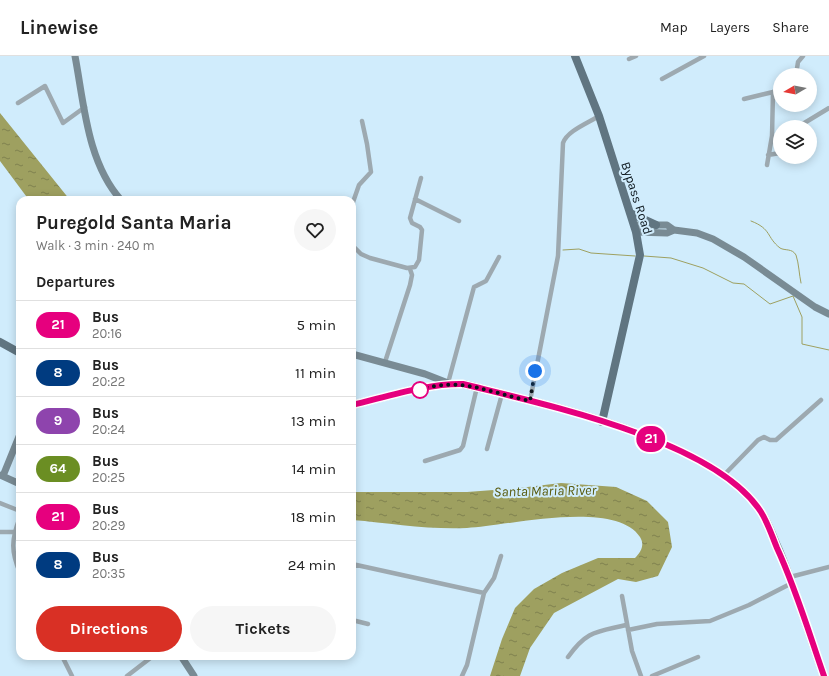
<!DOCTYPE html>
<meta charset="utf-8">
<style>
:root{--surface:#fff;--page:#f6f6f6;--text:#222;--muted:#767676;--line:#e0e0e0;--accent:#d93025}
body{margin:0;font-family:Karla,sans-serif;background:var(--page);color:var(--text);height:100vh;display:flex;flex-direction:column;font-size:15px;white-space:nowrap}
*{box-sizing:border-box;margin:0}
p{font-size:13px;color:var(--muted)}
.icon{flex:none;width:22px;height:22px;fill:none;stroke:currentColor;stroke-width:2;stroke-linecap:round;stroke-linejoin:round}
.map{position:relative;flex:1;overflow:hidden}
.details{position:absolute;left:16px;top:140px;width:340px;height:464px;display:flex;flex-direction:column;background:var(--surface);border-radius:12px;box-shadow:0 2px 10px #0003}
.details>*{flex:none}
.badge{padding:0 8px;border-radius:13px;font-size:14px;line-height:26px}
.needle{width:26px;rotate:260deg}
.controls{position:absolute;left:773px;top:12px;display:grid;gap:8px}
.controls a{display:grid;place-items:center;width:44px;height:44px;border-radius:50%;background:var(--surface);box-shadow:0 2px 10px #0003;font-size:20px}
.you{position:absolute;width:20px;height:20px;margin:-10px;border:3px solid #fff;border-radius:50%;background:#1a73e8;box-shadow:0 0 0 6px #1a73e833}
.map>.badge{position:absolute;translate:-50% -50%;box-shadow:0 0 0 2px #fff}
h2{padding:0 20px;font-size:15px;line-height:36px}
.round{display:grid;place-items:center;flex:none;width:42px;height:42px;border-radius:21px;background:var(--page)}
.head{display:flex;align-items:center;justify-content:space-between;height:68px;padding:0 20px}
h1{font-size:19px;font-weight:700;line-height:30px}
.button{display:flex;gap:8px;margin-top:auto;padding:8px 20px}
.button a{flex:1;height:46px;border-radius:24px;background:var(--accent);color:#fff;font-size:16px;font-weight:700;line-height:46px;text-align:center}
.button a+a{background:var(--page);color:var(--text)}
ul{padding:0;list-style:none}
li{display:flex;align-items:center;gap:12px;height:48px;padding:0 20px;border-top:1px solid var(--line)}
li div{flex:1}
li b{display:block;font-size:15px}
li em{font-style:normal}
li .badge{min-width:44px;font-weight:700;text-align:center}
header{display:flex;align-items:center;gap:24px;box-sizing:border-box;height:56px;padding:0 20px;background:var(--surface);border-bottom:1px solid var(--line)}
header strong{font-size:19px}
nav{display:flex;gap:22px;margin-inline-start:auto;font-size:14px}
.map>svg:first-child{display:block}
.water{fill:url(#water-ripples)}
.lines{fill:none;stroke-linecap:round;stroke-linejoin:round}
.stream{stroke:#9ea060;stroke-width:1}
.street{stroke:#9da9b0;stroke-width:4.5}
.secondary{stroke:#798b94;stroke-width:7}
.primary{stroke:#607581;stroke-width:8}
.line-casing{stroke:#fff;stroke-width:9}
.line{stroke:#e6007e;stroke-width:6}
.walk{stroke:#0b151b;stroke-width:4;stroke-dasharray:0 7.2}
.stop-dot{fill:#fff;stroke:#e6007e;stroke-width:2}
.labels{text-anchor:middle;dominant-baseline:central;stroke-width:4;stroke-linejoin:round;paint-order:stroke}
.street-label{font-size:13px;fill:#0b151b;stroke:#d0ecfc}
.water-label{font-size:14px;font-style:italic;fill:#57580b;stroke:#d0ecfc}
</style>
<header>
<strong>Linewise</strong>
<nav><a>Map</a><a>Layers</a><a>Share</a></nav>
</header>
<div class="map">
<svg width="829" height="620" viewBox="0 0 829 620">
<defs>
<pattern id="water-ripples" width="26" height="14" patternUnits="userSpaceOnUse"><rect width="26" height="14" fill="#9ea060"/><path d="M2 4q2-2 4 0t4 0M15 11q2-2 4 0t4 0" fill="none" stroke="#7f814e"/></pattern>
</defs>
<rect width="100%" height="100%" fill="#d0ecfc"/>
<path class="water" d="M0,57l70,87h-41l-29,-39z
M561,427l55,4 31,14 21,21 4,25 -14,29 -22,6 -18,-3 -64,34 -24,35 -10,28h-30l12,-37 13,-31 19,-19 28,-16 36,-15h37c6,-6 10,-13 5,-21 -25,-38 -133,-11 -173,-9 -38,2 -77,-5 -115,-8v-28h115l52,-4z"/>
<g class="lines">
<path class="stream" d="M751,165c21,8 15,16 29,27 5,3 12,0 16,7 3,9 3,19 5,28
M563,194l16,-1 12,4 44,3
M644,200l27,2 32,10 30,15 11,1 26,20 23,-8 9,21v27l27,6"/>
<path class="street" d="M629,3l7,-3
M796,19l2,-13 5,-6
M662,23l42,-23
M744,43l29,-7 7,-4
M18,47l27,-17 18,37 22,-16
M801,71v-2l28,-17
M768,99l12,-2
M767,109l5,-29 1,-44
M415,143l44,22
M352,149l7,-20 12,-13 -4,-28 -5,-23
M352,189l9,9 9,4 37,10 8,-1 4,-7 3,-30 -2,-3 -8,-4 -2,-5 11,-40
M385,306l25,-77 2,-10 -2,-6
M448,327l26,-96 12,-6 13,-24
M530,345l28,-145 5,-113c4,-12 25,-20 36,-27
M487,393l15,-55
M425,405l35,-11 3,-4 14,-59
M724,419l34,-35 6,-3 6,3h6l45,-40
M0,447l20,8
M20,461c-9,23 -9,34 0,56
M0,476h14
M352,508l132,29
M352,518l2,-9
M790,521l39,-10
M622,540l10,55 9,25
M352,564l16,4
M628,574l29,-6 53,-3 39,-16 43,-22
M62,600l10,20
M568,601c19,-27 29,-25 58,-32
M127,620l26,-20
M462,620l5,-11 17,-72 10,-15 7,-22
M652,620l46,-19"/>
<path class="secondary" d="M75,0c9,47 12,106 46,144
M634,169h33l7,5 23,3 16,6 31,18 71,50 14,7
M636,176l31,1 7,-3
M352,298l73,20 23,9
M0,419l20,9
M3,420l17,-42
M181,600l13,20"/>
<path class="primary" d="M575,0l24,60 37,116 4,23 -38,167
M630,157l26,12
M0,286l20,11
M352,349c34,-8 77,-22 111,-21 80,20 253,56 298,128 8,11 12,26 18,38 17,41 30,84 45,126"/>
</g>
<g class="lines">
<g class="line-casing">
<path id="line" d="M352,349c34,-8 77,-22 111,-21 80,20 252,56 298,128 7,11 11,24 16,36 19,41 32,85 47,128"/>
</g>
<use href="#line" class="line"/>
<path class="walk" d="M420,334c39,-14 71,3 110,11l5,-30"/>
</g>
<circle class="stop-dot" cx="420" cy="334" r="8"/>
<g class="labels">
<g class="street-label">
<text transform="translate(637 142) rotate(72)">Bypass Road</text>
</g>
<g class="water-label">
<text transform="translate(545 435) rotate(-1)">Santa Maria River</text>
</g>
</g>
</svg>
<div class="controls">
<a><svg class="needle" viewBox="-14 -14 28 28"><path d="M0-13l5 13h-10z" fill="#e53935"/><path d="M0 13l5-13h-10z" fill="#767676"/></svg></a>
<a><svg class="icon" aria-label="layers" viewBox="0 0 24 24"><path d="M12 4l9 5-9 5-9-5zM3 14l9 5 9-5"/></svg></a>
</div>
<div class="you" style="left:535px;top:315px"></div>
<b class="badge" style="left:651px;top:383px;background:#e6007e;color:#fff">21</b>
<section class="details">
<div class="head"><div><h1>Puregold Santa Maria</h1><p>Walk · 3 min · 240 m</p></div><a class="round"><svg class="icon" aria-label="heart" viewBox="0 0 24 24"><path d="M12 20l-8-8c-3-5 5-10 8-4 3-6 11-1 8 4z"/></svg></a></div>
<h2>Departures</h2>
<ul>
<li><span class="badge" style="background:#e6007e;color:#fff">21</span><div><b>Bus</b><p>20:16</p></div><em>5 min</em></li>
<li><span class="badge" style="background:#003b80;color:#fff">8</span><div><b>Bus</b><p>20:22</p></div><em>11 min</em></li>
<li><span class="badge" style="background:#8e44ad;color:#fff">9</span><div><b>Bus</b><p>20:24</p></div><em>13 min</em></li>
<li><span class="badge" style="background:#6b8e23;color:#fff">64</span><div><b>Bus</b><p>20:25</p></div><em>14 min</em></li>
<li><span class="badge" style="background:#e6007e;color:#fff">21</span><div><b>Bus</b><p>20:29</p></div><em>18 min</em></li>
<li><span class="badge" style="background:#003b80;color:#fff">8</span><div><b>Bus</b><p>20:35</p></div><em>24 min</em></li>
</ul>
<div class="button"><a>Directions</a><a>Tickets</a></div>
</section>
</div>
